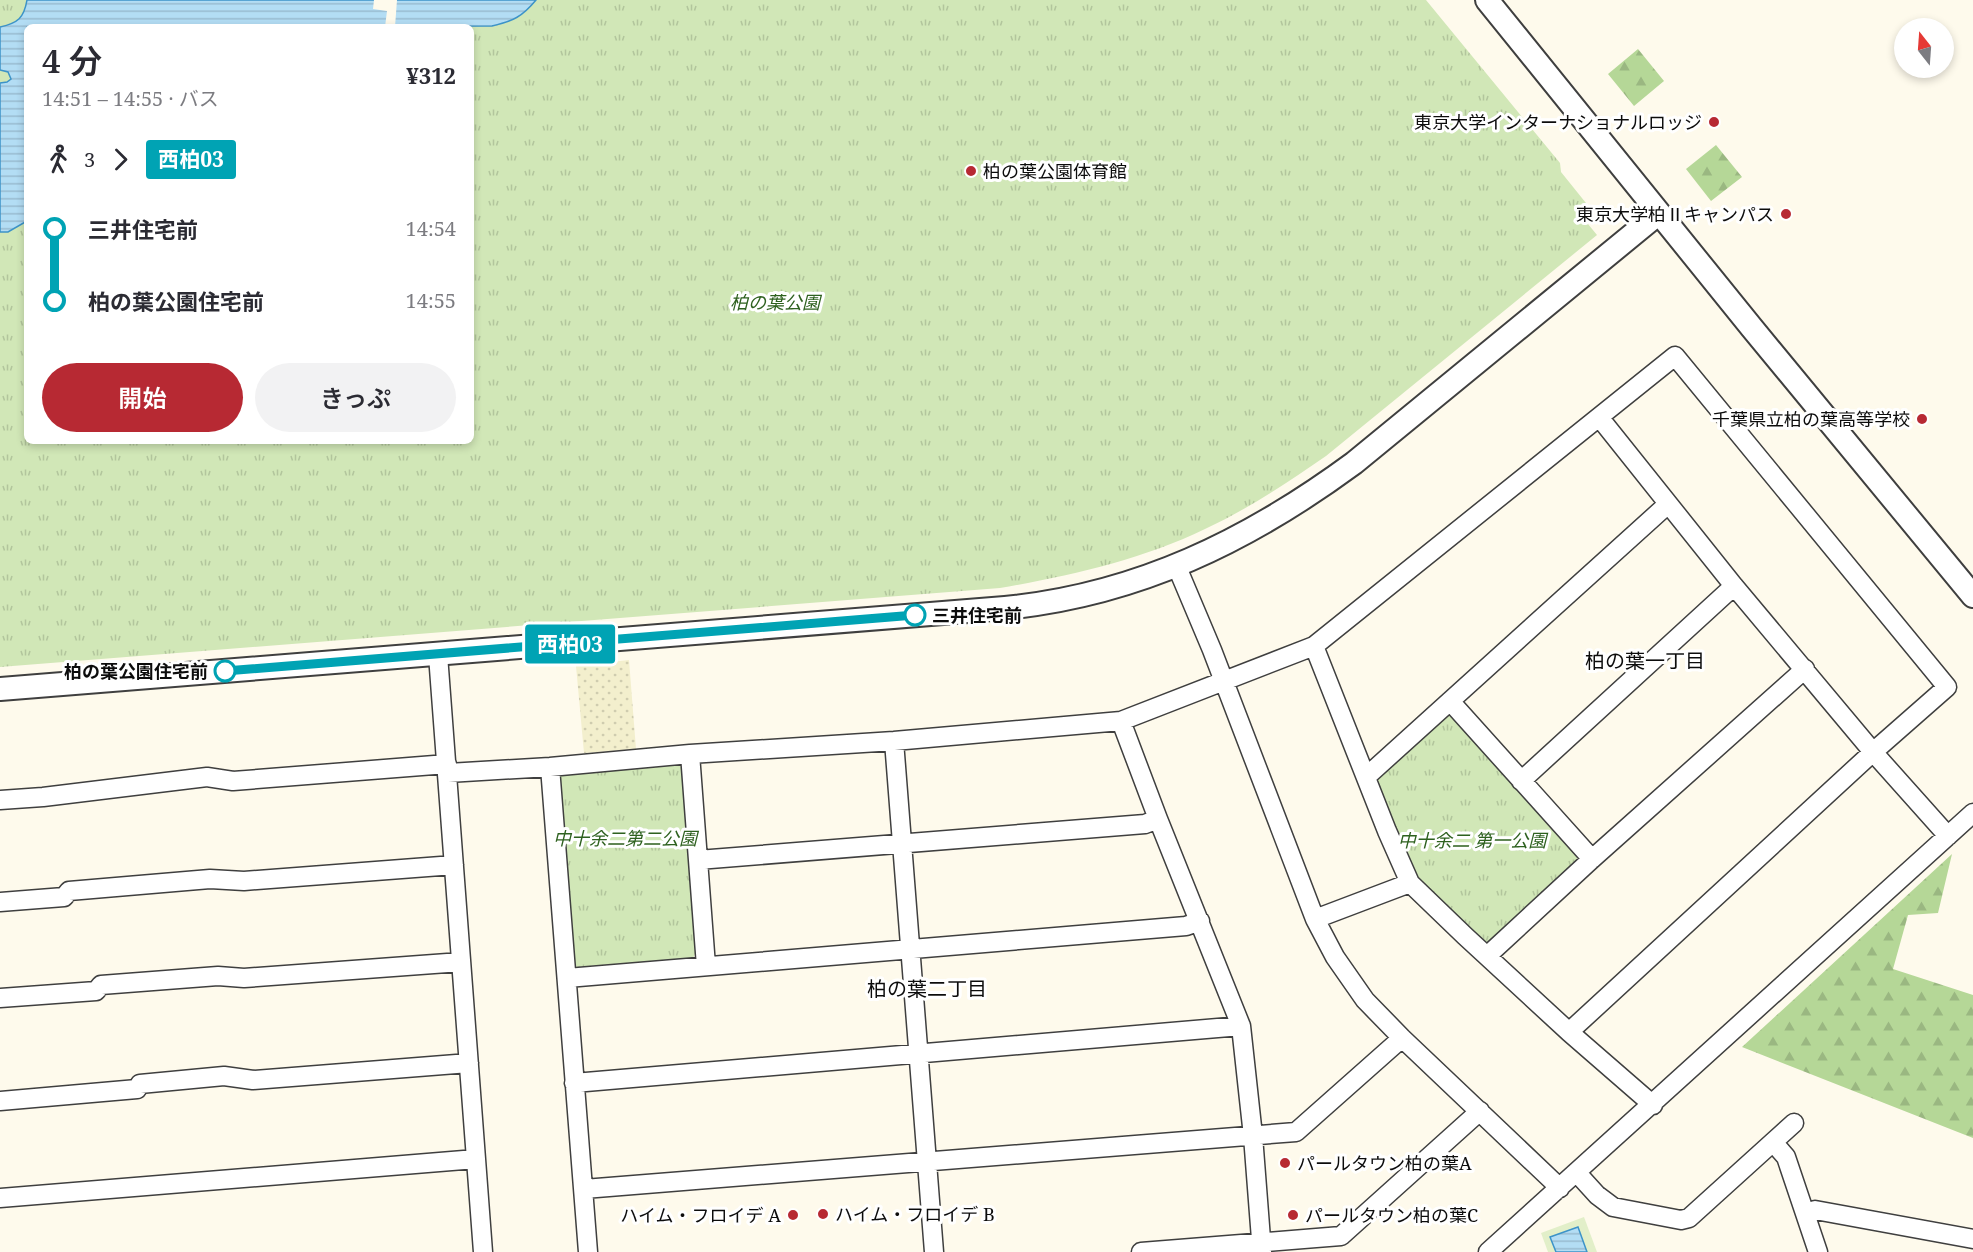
<!DOCTYPE html>
<html lang="ja">
<meta charset="utf-8">
<style>
:root{--surface:#fff;--page:#f2f2f3;--text:#2b2b33;--muted:#7c7c81;--accent:#b72933}
body{margin:0;font-family:"Noto Serif","Noto Sans JP",serif;background:var(--page);color:var(--text);height:100vh;display:flex;flex-direction:column;font-size:22px;white-space:nowrap}
*{box-sizing:border-box;margin:0}
p{font-size:20px;color:var(--muted)}
.icon{flex:none;width:33px;height:33px;fill:none;stroke:currentColor;stroke-width:2;stroke-linecap:round;stroke-linejoin:round}
.map{position:relative;flex:1;overflow:hidden}
.drawer{position:absolute;left:24px;top:24px;width:450px;height:420px;display:flex;flex-direction:column;background:var(--surface);border-radius:9px;box-shadow:0 3px 9px #0003}
.drawer>*{flex:none}
.badge{padding:0 12px;border-radius:4px;font-size:21px;line-height:39px}
.needle{width:39px;rotate:343deg}
.fabs{position:absolute;left:1894px;top:18px;display:grid;gap:12px}
.fabs a{display:grid;place-items:center;width:60px;height:60px;border-radius:50%;background:var(--surface);box-shadow:0 3px 9px #0003;font-size:30px}
.map>.badge{position:absolute;translate:-50% -50%;box-shadow:0 0 0 3px #fff}
.legs{display:flex;align-items:center;gap:9px;height:66px;padding:0 18px;font-size:20px}
.legs p{margin-inline-start:auto}
.summary{display:flex;align-items:center;justify-content:space-between;height:102px;padding:0 18px}
h1{font-size:33px;font-weight:600;line-height:45px}
.button{display:flex;gap:12px;margin-top:auto;padding:12px 18px}
.button a{flex:1;height:69px;border-radius:36px;background:var(--accent);color:#fff;font-size:24px;font-weight:600;line-height:69px;text-align:center}
.button a+a{background:var(--page);color:var(--text)}
ul{padding:0 18px;list-style:none}
li{display:flex;align-items:center;gap:21px;height:72px;font-size:22px}
li i{display:grid;place-items:center;width:9px;height:100%;margin:0 8px;background:currentColor}
li i::after{content:'';width:15px;height:15px;margin:-8px;border:4px solid;border-radius:50%;background:var(--surface)}
li p{margin-inline-start:auto}
li:first-child i{background:linear-gradient(#0000 50%,currentColor 0)}
li:last-child i{background:linear-gradient(currentColor 50%,#0000 0)}
.map>svg:first-child{display:block}
.farmland{fill:url(#farmland-dots)}
.forest{fill:url(#forest-firs)}
.park{fill:url(#park-tufts);fill-rule:evenodd}
.pitch{fill:#e2efc9}
.water{fill:url(#water-rules);stroke:#3c93c8;stroke-width:1.5}
.pier{fill:#fefaec}
.lines{fill:none;stroke-linecap:round;stroke-linejoin:round}
.minor-casing{stroke:#3f3f3f;stroke-width:21}
.tertiary-casing{stroke:#3f3f3f;stroke-width:26}
.minor{stroke:#fff;stroke-width:18}
.tertiary{stroke:#fff;stroke-width:22}
.line-1-casing{stroke:#fff;stroke-width:14}
.line-1{stroke:#00a3b4;stroke-width:9}
.poi-dot{fill:#b72933;stroke:#fff;stroke-width:2}
.stop-1-dot{fill:#fff;stroke:#00a3b4;stroke-width:3}
.labels{text-anchor:middle;dominant-baseline:central;stroke-width:6;stroke-linejoin:round;paint-order:stroke}
.poi-label{font-size:18px;fill:#0c0c0c;stroke:#fff;text-anchor:end}
.park-label{font-size:18px;font-style:italic;fill:#2e611f;stroke:#fff}
.stop-label{font-size:18px;font-weight:bold;fill:#0c0c0c;stroke:#fff;text-anchor:start}
.neighbourhood-label{font-size:20px;fill:#0c0c0c;stroke:#fff}
</style>
<div class="map">
<svg width="1973" height="1252" viewBox="0 0 1973 1252">
<defs>
<pattern id="farmland-dots" width="8" height="8" patternUnits="userSpaceOnUse" patternTransform="scale(1.5)"><rect width="8" height="8" fill="#f3efcd"/><path d="M2 2h.1M6 6h.1" fill="none" stroke="#cfccaf" stroke-width="1.8" stroke-linecap="round"/></pattern>
<pattern id="forest-firs" width="22" height="20" patternUnits="userSpaceOnUse" patternTransform="scale(1.5)"><rect width="22" height="20" fill="#b5d797"/><path d="M5 1l3.5 6h-7zM16 11l3.5 6h-7z" fill="#9ab781"/></pattern>
<pattern id="park-tufts" width="24" height="20" patternUnits="userSpaceOnUse" patternTransform="scale(1.5)"><rect width="24" height="20" fill="#d1e7b7"/><path d="M3 7l-1-3M5 7V3M7 7l1-3M15 17l-1-3M17 17v-4M19 17l1-3" fill="none" stroke="#b2c59c"/></pattern>
<pattern id="water-rules" width="6" height="5" patternUnits="userSpaceOnUse" patternTransform="scale(1.5)"><rect width="6" height="5" fill="#b3ddf4"/><path d="M0 2.5h6" fill="none" stroke="#99bcd0"/></pattern>
</defs>
<rect width="100%" height="100%" fill="#fefaec"/>
<path class="farmland" d="M629,660l7,89 -52,4 -8,-87z"/>
<path class="forest" d="M1638,49l26,32 -30,25 -26,-32z
M1716,145l26,32 -31,24 -25,-32z
M1952,854l-14,59 -30,2 -15,54 80,26v143l-231,-91z"/>
<path class="park" d="M0,0h1426l134,163 1,9 29,36 -2,16 9,11 -271,221c-39,27 -78,53 -121,73 -64,31 -136,47 -205,59l-1000,79zM27,27h444v414h-444z
M1443,716h10l124,139v6l-89,81 -8,-1 -64,-59 -40,-98 2,-10z
M676,763l8,6 13,181 -4,8 -116,9 -5,-5 -15,-183 6,-6z"/>
<path class="pitch" d="M1584,1217l13,35h-49l-7,-19z"/>
<path class="water" d="M27,0h509c-14,17 -23,21 -44,26l-465,1v194l-19,11h-8v-149l7,-1 4,-3 -3,-7 -8,-2v-43c18,-4 24,-9 27,-27z
M1578,1227l9,25h-31l-6,-15z"/>
<path class="pier" d="M374,0h23l-2,27h-10l2,-16 -14,-2z"/>
<g class="lines">
<g class="minor-casing">
<path id="minor" d="M1599,417l135,169 139,166 75,84
M1177,567l35,83 103,269 20,38 30,43 37,38 158,150
M1314,646l73,185 23,52 55,53 104,96 84,73
M438,655l45,597
M1450,701l142,158
M1121,721l37,98 83,207 12,110 9,116
M894,741l40,511
M690,754l16,212
M550,767l38,485
M448,773l102,-6 140,-13 204,-13 227,-20 193,-75 361,-290 272,331 -74,65 -304,280
M1366,777l302,-273
M1521,781l213,-195
M0,800l43,-3 164,-20 26,4 214,-17
M698,860l447,-36 13,-5
M0,902l64,-5 5,-6 141,-12 34,2 210,-16
M1315,919l95,-36
M1487,956l105,-97 213,-190
M567,978l619,-52 14,-5
M0,998l96,-7 5,-6 117,-9 26,2 217,-16
M574,1083l667,-57
M0,1101l137,-12 3,-5 84,-8 29,4 216,-17
M1773,1142l21,-19
M1577,1173l20,22 16,12 68,13 8,-2 84,-76 13,15 32,95
M584,1189l712,-57 106,-94
M0,1198l476,-39
M1805,1213l10,-3 158,29
M1141,1252l200,-16 139,-125
M1488,1252l485,-439"/>
</g>
<g class="tertiary-casing">
<path id="tertiary" d="M1487,0l265,328 221,268
M0,689l1005,-81c132,-13 243,-67 349,-145l305,-250"/>
</g>
<use href="#minor" class="minor"/>
<use href="#tertiary" class="tertiary"/>
</g>
<g class="lines">
<g class="line-1-casing">
<path id="line-1" d="M225,671l690,-56"/>
</g>
<use href="#line-1" class="line-1"/>
</g>
<g class="poi-dot">
<circle cx="1714" cy="122" r="6"/>
<circle cx="971" cy="171" r="6"/>
<circle cx="1786" cy="214" r="6"/>
<circle cx="1922" cy="419" r="6"/>
<circle cx="1285" cy="1163" r="6"/>
<circle cx="823" cy="1214" r="6"/>
<circle cx="793" cy="1215" r="6"/>
<circle cx="1293" cy="1215" r="6"/>
</g>
<g class="stop-1-dot">
<circle cx="915" cy="615" r="10"/>
<circle cx="225" cy="671" r="10"/>
</g>
<g class="labels">
<g class="poi-label">
<text x="1702" y="122">東京大学インターナショナルロッジ</text>
<text x="983" y="171" text-anchor="start">柏の葉公園体育館</text>
<text x="1774" y="214">東京大学柏Ⅱキャンパス</text>
<text x="1910" y="419">千葉県立柏の葉高等学校</text>
<text x="1297" y="1163" text-anchor="start">パールタウン柏の葉A</text>
<text x="835" y="1214" text-anchor="start">ハイム・フロイデ B</text>
<text x="781" y="1215">ハイム・フロイデ A</text>
<text x="1305" y="1215" text-anchor="start">パールタウン柏の葉C</text>
</g>
<g class="park-label">
<text x="775" y="302">柏の葉公園</text>
<text x="625" y="838">中十余二第二公園</text>
<text x="1472" y="840">中十余二 第一公園</text>
</g>
<g class="stop-label">
<text x="932" y="615">三井住宅前</text>
<text x="208" y="671" text-anchor="end">柏の葉公園住宅前</text>
</g>
<g class="neighbourhood-label">
<text x="1645" y="660">柏の葉一丁目</text>
<text x="927" y="988">柏の葉二丁目</text>
</g>
</g>
</svg>
<div class="fabs">
<a><svg class="needle" viewBox="-14 -14 28 28"><path d="M0-13l5 13h-10z" fill="#e53935"/><path d="M0 13l5-13h-10z" fill="#7c7c81"/></svg></a>
</div>
<b class="badge" style="left:570px;top:644px;background:#00a3b4;color:#fff">西柏03</b>
<section class="drawer">
<div class="summary"><div><h1>4 分</h1><p>14:51 – 14:55 · バス</p></div><b>¥312</b></div>
<div class="legs"><svg class="icon" aria-label="walk" viewBox="0 0 24 24"><circle cx="13" cy="4" r="2"/><path d="M13 8l-2 6 4 7M11 14l-3 7M7 12l3-4h3l4 4"/></svg>3<svg class="icon" aria-label="forward" viewBox="0 0 24 24"><path d="M9 5l7 7-7 7"/></svg><b class="badge" style="background:#00a3b4;color:#fff">西柏03</b></div>
<ul>
<li><i style="color:#00a3b4"></i><b>三井住宅前</b><p>14:54</p></li>
<li><i style="color:#00a3b4"></i><b>柏の葉公園住宅前</b><p>14:55</p></li>
</ul>
<div class="button"><a>開始</a><a>きっぷ</a></div>
</section>
</div>
